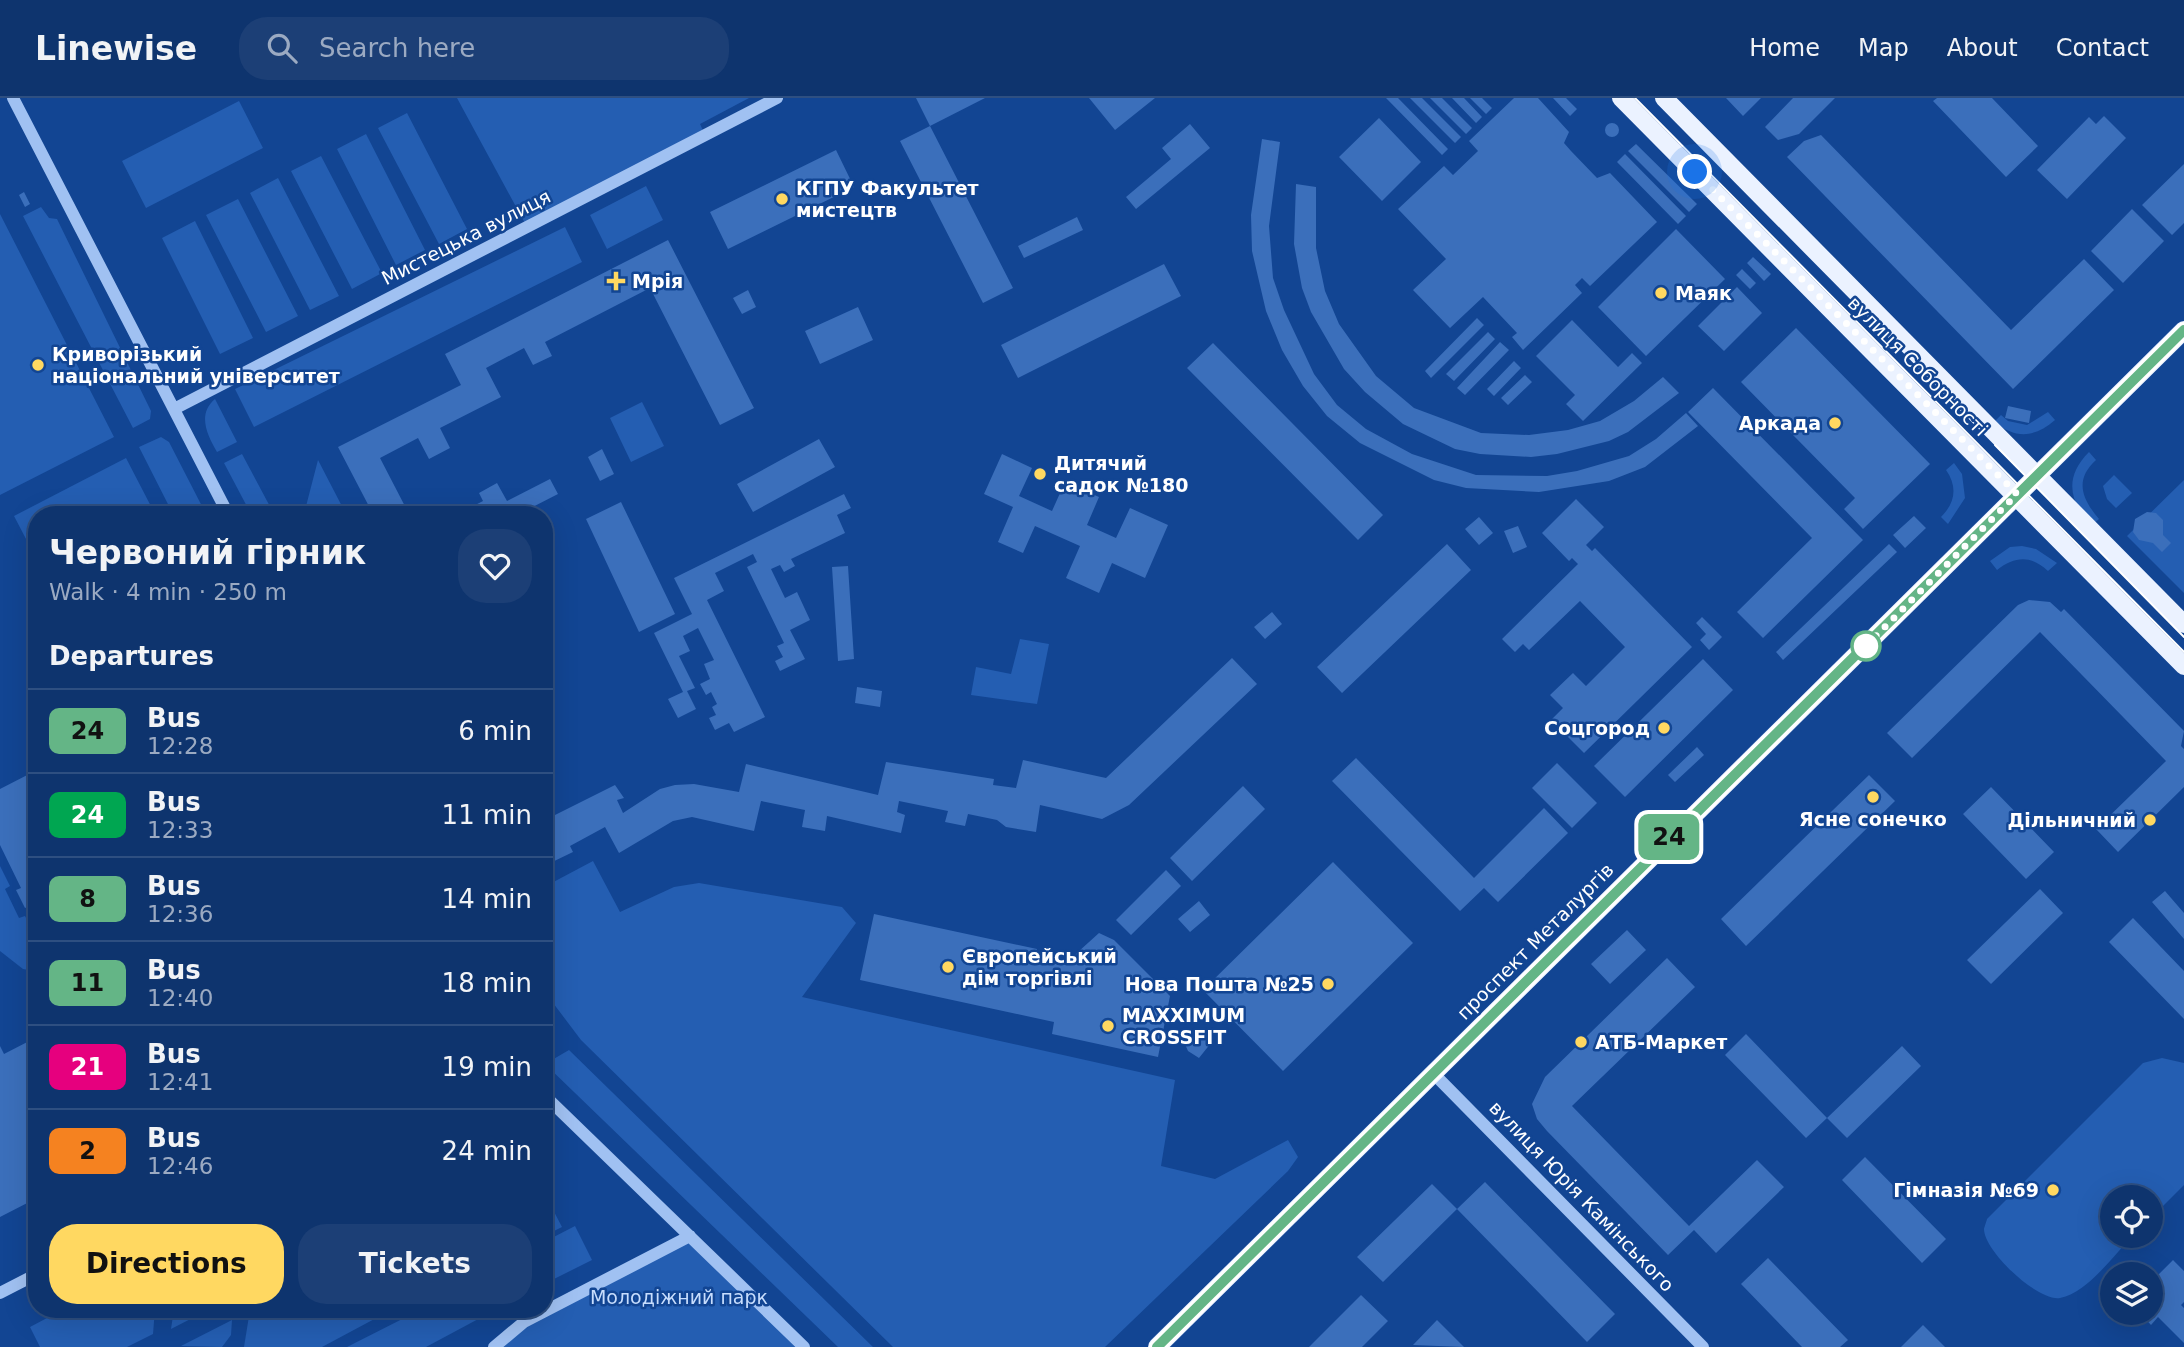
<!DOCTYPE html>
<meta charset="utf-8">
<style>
:root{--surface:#0e346e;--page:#1c3f76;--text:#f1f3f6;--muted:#9baac2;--line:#2e4f81;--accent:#ffd861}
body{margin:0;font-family:"DejaVu Sans",sans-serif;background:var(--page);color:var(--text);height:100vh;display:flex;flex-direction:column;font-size:26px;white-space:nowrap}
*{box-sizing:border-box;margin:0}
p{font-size:23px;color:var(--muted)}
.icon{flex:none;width:38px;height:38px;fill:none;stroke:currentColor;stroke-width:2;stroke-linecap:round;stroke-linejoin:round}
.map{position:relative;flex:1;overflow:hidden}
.details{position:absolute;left:28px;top:408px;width:525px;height:812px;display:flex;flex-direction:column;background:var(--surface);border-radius:28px;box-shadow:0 7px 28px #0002,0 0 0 2px var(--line)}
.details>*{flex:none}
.badge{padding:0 14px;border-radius:10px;font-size:24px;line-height:46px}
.controls{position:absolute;left:2100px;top:1087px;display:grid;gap:14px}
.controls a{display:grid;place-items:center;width:63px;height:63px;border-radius:50%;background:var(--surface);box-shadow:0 7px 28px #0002,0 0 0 2px var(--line);font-size:35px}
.you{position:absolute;width:35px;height:35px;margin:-18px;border:5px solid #fff;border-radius:50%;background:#1a73e8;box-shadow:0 0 0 10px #1a73e833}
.map>.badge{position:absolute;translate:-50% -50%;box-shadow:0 0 0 4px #fff}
h2{padding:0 21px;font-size:26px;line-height:63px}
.round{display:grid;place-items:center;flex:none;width:74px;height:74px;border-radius:28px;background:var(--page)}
.summary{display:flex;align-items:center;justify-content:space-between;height:119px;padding:0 21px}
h1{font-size:33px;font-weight:600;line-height:52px}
.cta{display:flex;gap:14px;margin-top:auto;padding:14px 21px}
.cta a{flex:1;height:80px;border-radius:28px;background:var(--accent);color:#111;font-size:28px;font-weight:600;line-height:80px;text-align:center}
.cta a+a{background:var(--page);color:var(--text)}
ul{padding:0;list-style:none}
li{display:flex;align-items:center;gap:21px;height:84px;padding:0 21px;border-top:2px solid var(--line)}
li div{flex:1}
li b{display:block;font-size:26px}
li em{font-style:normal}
li .badge{min-width:77px;font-weight:700;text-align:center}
header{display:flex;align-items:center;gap:42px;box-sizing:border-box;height:98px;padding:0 35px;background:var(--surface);border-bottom:2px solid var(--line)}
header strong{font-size:33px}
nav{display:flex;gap:38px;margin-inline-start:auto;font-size:24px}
.search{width:490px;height:63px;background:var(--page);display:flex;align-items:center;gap:18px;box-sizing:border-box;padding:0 24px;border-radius:28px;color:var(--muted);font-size:26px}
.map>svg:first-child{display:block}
.green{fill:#245eb2}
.building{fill:#3b6fbb}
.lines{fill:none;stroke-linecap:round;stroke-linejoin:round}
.minor{stroke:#a0c1f2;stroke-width:12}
.major{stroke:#ebf2ff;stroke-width:18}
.tram{stroke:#fff;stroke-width:2}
.line-casing{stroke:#fff;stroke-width:16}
.line{stroke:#64b586;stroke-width:10}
.walk{stroke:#fff;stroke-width:7;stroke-dasharray:0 12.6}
.poi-dot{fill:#ffd861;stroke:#124593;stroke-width:2.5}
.stop-dot{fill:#fff;stroke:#64b586;stroke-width:3.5}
.labels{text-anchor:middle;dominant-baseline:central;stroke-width:5;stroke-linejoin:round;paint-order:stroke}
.poi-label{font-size:19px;font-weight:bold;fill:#fff;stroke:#124593;text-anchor:start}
.street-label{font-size:19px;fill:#fff;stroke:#124593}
.park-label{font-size:19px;fill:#c7ddfd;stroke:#124593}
</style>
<header>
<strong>Linewise</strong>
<div class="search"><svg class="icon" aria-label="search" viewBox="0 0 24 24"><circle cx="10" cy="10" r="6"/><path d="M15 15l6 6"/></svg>Search here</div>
<nav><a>Home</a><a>Map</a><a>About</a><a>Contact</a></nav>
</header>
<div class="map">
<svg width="2184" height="1249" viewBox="0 0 2184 1249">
<rect width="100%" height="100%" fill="#124593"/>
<path class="green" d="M457,0h292l-49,26 5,11 -178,92z
M239,3l24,47 -117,60 -24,-47z
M407,15l60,116 -28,15 -61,-116z
M366,36l59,116 -29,15 -59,-116z
M321,58l61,117 -30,16 -61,-118z
M278,80l61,118 -29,14 -60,-117z
M646,88l17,34 -56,29 -17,-34z
M238,101l60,117 -32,16 -60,-117z
M41,109l8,11 8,1 94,192 -1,8 -17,9 -110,-212z
M0,116l114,223 -114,58z
M195,123l58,117 -33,16 -58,-116z
M565,129l17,35 -328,165 -19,-38z
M215,301l22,43 -20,10c-10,-17 -20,-38 -2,-53z
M642,304l22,44 -33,16 -21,-44z
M2048,314l7,8c-21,18 -39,19 -61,2l7,-7 7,6 19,4z
M161,339l8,5 37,72h-33l-34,-67z
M2089,354l7,8c-22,20 -14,39 3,59l-8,7c-22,-25 -27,-49 -2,-74z
M242,356l32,60h-23l-27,-51z
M126,360l29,56h-118v46l-23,-44z
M318,362l28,54h-42z
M1954,365l8,11 3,24 -17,26 -7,-7c14,-14 17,-30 5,-47z
M2114,377l18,18 -16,15 -9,-9 -4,-13z
M2184,382v113l-57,-57z
M2022,448l14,3 21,14 -9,8c-17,-16 -33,-15 -51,-1l-7,-9 20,-14z
M1020,541l29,5 -12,60 -66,-9 5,-28 35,7z
M593,763l27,51 54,-25 25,-4 143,24 14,16 -54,74 373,83 -14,86 54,13 73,-39 10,17 -10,14 -183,176h-212l-312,-307 -37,-49v-104z
M0,768l10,20 -5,3 14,29 6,-2 12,23 -3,32 -11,-2 -23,-18z
M569,952l304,297h-35l-293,-283z
M2162,960l22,5v122l-33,33v-21h-39v39h21c-20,19 -44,56 -73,62 -22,4 -76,-47 -76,-69 0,-1 3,-9 3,-10l156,-156z
M550,1106l12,23 -18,9v-29z
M575,1128l17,34 -48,24v-42z
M690,1138l114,111h-310l5,-6z
M64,1211h91l-2,25 -26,13h-87l-10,-20z
M174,1211h36l-39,20z
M263,1211h113l4,7 -58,31h-78l5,-31z
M422,1211h75l-71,38h-79z
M232,1222l-1,15 -9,12 -41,-1z"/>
<path class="building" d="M916,0h69l-55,28z
M1089,0h66l-40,32z
M1386,0h12l50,51 -6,6z
M1410,0h12l39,39 -6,6z
M1430,0h12l30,30 -6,6z
M1452,0h12l18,19 -6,6z
M1470,0h12l10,10 -6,6z
M1514,0h24l31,34 -5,11 7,8 26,27 13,-5 47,49 -67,64 -8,-8 -7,7 7,8 -59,57 -11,-13 5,-4 -34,-36 -33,31 -37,-38 33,-31 -48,-50 46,-43 9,9 25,-24 -9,-10z
M1553,0h13l11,11 -7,7z
M1726,0h35l-18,18z
M1793,0h42l-36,36 -21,6 -13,-13z
M1937,0h55l46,48 -32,31 -73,-76z
M2104,18l22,22 -59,61 -30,-29 52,-53 7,7z
M1379,20l42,44 -39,39 -43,-44z
M1605 32a7 7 0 1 1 14 0a7 7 0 1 1-14 0Z
M1190,26l20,24 -74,61 -10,-12 45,-38 -9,-11z
M930,28l83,162 -30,15 -83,-162z
M1821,37l190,195 73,-71 30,31 -101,99 -226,-232 17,-16z
M1262,41l18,3 -11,84 4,52 11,32 30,64 23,31 29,24 46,25 64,21 71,1 30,-5 52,-15 27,-17 30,-26 12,13 -53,41 -36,14 -70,11 -73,-4 -32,-8 -74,-37 -33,-27 -24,-30 -21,-36 -16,-39 -14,-60 -1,-36z
M1636,46l61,60 -8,8 -61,-61z
M836,52l18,37 -126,62 -18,-37z
M1625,56l61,62 -8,8 -61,-62z
M2184,66v59l-12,12 -30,-30z
M1296,86l20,3v61l9,43 14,33 37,52 38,32 67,25 48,2 39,-5 32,-9 34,-20 29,-24 16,16 -51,39 -19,9 -52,13 -26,3 -51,-3 -25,-5 -52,-25 -38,-32 -21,-23 -33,-57 -9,-24 -8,-44z
M24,94l6,12 -5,3 -6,-12z
M2132,111l32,32 -41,42 -32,-32z
M1077,119l6,13 -59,28 -6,-12z
M1676,131l49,50 -79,77 -48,-49z
M668,142l86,168 -34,17 -70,-137 -105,54 7,14 -19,9 -9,-17 -38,20 15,29 -61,31 10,20 -21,11 -11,-21 -38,20 29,56h-36l-35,-67 123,-62 -16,-31z
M1753,159l18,17 -7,7 -17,-18z
M1164,166l17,32 -163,82 -17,-33z
M1742,171l14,14 -6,6 -14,-14z
M1737,189l25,26 -38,38 -26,-25z
M748,192l8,17 -14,7 -9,-16z
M858,209l15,33 -53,24 -15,-33z
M1477,220l7,7 -53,53 -6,-7z
M1572,222l46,47 14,-14 10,10 -59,58 -17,-17 9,-9 -39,-39z
M1796,230l134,136 -67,65 -19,-20 11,-11 -114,-116z
M1488,234l7,7 -41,42 -8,-7z
M1500,244l9,8 -44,45 -8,-7z
M1213,245l170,172 -25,25 -171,-172z
M1514,263l7,7 -27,28 -7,-7z
M1525,277l7,7 -24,23 -7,-7z
M1713,290l150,152 -100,98 -26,-26 75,-74 -124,-126z
M2008,308l23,5 -2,12 -24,-5z
M819,341l16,28 -82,45 -16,-28z
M602,351l12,25 -14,7 -12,-24z
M1002,356l30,14 -13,28 33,15 13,-29 34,15 -12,28 29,13 14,-30 38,17 -23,53 -33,-15 -13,30 -33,-15 14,-32 -45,-20 -12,27 -25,-11 15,-35 -29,-13z
M550,381l8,15 -39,20h-61l25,-13 -4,-8 18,-10 10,18z
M844,396l7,14 -14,7 8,18 -54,26 4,7 -11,6 -4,-7 -9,4 14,29 12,-6 13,28 -20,10 15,29 -25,12 -5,-10 8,-4 -6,-11 7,-3 -37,-76 10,-5 -4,-8 -38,19 9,18 -17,9 58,117 -31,15 -5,-9 -14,7 -6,-12 7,-3 -4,-8 5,-3 -6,-12 -5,3 -6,-11 10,-5 -6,-15 10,-4 -16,-32 -15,8 7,15 -11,5 16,32 -8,3 9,18 -18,9 -10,-19 15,-7 -29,-59 38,-19 -18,-36z
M1576,401l28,28 -18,18 6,6 3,-3 97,99 -108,106 -33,-33 12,-12 -13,-13 23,-22 13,13 39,-39 -45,-46 -51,49 -6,-6 -8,8 -13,-13 76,-75 -6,-6 -3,3 -27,-28z
M621,404l54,112 -36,18 -53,-113z
M2147,414l9,1 7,7v15l8,8 -9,9 -9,-9 -14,-3 -6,-8 2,-13z
M1914,418l12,12 -21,20 -12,-13z
M1479,419l14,16 -14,12 -14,-16z
M1518,428l9,21 -14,6 -9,-22z
M1447,446l24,26 -129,123 -25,-26z
M1889,446l8,8 -114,108 -7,-8z
M848,468l6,93 -16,2 -6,-94z
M2029,502l21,2 11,10 3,-3 120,122 -3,15 3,3v38l-66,65 -22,-23 70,-68 -126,-129 -128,126 -25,-25 131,-128z
M1272,514l10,12 -17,15 -11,-12z
M1702,519l20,20 -13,13 -9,-10 6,-6 -10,-11z
M1232,560l25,26 -128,121 -27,14 -62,-14 -4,27 -30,-5 -9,-7 -29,-6 -3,12 -20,-4 3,-11 -49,-10 -2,11 8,3 -4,18 -74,-17 -2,15 -23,-4 3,-17 -44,-9 -7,30 -62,-14 -19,4 -54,32 -14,-26 -35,19 3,6 -29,14v-71l11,20 60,-30 9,13 -7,2 6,13 37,-24 15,-4 19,-1 45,8 7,-28 132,31 8,-33 108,17 -1,6 23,3 7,-28 83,18z
M1703,561l30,31 -108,107 -31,-31z
M857,589l25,4 -2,16 -25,-4z
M1697,649l7,8 -29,27 -7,-7z
M1356,660l118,120 70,-70 24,25 -70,69 -14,-14 -24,23 -128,-130z
M1557,665l40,40 -25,25 -40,-40z
M37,672v145l-5,-10 -7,3 -9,-18 5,-2 -21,-43v-56z
M1869,677l26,26 -149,145 -25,-27z
M1243,688l22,23 -73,72 -22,-23z
M1991,689l63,65 -28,27 -63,-65z
M1333,764l80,81 -130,128 -80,-81z
M1166,772l15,16 -50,49 -15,-15z
M2040,791l23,24 -72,71 -24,-24z
M2165,793l19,22v26l-32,-37z
M1199,803l11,14 -20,17 -12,-13z
M874,816l163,35 -1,5 32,7 31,-28 15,7 56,56 -12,61 -106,-23 2,-12 -194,-42z
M2133,820l51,53v48l-75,-77z
M1627,832l19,20 -36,34 -19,-20z
M1667,860l28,29 -123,119 117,120 68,-66 27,27 -68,66 -22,-23 -26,25 -121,-124 -10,-12 -5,-15 13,-27z
M1193,932l18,13 -12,15 -11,-7 -4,-9 1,-8z
M1746,936l81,84 -21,20 -81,-83z
M37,939v161l-37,19v-171l4,8z
M1902,948l19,20 -74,72 -20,-20z
M1865,1059l81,82 -24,24 -80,-83z
M1485,1084l130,132 -28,28 -130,-133z
M1432,1086l25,25 -74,73 -26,-25z
M1768,1160l80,82 -8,7h-38l-61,-63z
M2173,1162l11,11v31l-3,3 3,3v35l-26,-26 -7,8 -12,-13h12v-30z
M1361,1197l27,26 -26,26h-53z
M1437,1222l27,27 -51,-2z
M1923,1227l22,22h-44z"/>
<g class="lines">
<path class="minor" d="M13,0l215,416
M174,311l603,-311
M1433,975l270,274
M544,997l260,252
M0,1195l37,-19
M494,1249l30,-25 166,-86"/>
<path class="major" d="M1621,0l563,568
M1664,0l520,526
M1157,1249l1027,-1017"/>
<path class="tram" d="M1635,0l549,554
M1995,347l189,192"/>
</g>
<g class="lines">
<g class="line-casing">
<path id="line" d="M1157,1249l1027,-1017"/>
</g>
<use href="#line" class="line"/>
<path class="walk" d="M1695,74l322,322 -151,152"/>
</g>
<g class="poi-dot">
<circle cx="782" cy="101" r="7"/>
<path d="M612.5 172.5h7v7h7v7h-7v7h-7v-7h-7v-7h7z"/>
<circle cx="1661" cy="195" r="7"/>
<circle cx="38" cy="267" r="7"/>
<circle cx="1835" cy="325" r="7"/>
<circle cx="1040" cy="376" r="7"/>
<circle cx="1664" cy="630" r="7"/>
<circle cx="1873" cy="699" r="7"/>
<circle cx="2150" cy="722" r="7"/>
<circle cx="948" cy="869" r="7"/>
<circle cx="1328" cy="886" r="7"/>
<circle cx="1108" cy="928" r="7"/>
<circle cx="1581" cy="944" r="7"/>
<circle cx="2053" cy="1092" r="7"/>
</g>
<circle class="stop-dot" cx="1866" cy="548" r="14"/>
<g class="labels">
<g class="poi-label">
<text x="796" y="90">КГПУ Факультет<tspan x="796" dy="22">мистецтв</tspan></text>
<text x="632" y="183">Мрія</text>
<text x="1675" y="195">Маяк</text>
<text x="52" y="256">Криворізький<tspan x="52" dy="22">національний університет</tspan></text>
<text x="1821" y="325" text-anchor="end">Аркада</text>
<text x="1054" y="365">Дитячий<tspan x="1054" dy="22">садок №180</tspan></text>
<text x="1650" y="630" text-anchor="end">Соцгород</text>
<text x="1873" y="721" text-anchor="middle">Ясне сонечко</text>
<text x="2136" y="722" text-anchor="end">Дільничний</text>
<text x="962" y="858">Європейський<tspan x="962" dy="22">дім торгівлі</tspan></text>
<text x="1314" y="886" text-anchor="end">Нова Пошта №25</text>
<text x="1122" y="917">MAXXIMUM<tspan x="1122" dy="22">CROSSFIT</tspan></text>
<text x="1595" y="944">АТБ-Маркет</text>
<text x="2039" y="1092" text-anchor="end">Гімназія №69</text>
</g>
<g class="street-label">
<text transform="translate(466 139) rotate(-27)">Мистецька вулиця</text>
<text transform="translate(1918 268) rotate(45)">вулиця Соборності</text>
<text transform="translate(1535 843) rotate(-45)">проспект Металургів</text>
<text transform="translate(1582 1098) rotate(46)">вулиця Юрія Камінського</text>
</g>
<g class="park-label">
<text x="679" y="1199">Молодіжний парк</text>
</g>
</g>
</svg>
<div class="controls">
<a><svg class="icon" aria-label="locate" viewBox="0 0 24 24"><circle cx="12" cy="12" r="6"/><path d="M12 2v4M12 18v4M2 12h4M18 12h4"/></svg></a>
<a><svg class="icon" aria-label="layers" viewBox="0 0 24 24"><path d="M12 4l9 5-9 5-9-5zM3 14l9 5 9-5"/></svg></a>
</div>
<div class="you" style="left:1695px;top:74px"></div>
<b class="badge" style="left:1669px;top:739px;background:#64b586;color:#111">24</b>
<section class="details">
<div class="summary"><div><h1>Червоний гірник</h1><p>Walk · 4 min · 250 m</p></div><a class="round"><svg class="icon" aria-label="heart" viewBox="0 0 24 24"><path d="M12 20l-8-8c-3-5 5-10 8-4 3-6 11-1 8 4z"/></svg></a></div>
<h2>Departures</h2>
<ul>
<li><span class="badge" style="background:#64b586;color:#111">24</span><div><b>Bus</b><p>12:28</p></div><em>6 min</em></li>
<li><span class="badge" style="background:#00a651;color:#fff">24</span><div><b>Bus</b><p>12:33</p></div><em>11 min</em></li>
<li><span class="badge" style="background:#64b586;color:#111">8</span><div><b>Bus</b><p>12:36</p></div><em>14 min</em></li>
<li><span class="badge" style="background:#64b586;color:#111">11</span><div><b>Bus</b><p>12:40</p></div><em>18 min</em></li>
<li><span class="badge" style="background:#e6007e;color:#fff">21</span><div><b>Bus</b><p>12:41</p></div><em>19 min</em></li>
<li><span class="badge" style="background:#f58220;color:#111">2</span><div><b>Bus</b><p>12:46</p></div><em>24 min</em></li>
</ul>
<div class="cta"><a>Directions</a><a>Tickets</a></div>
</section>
</div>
